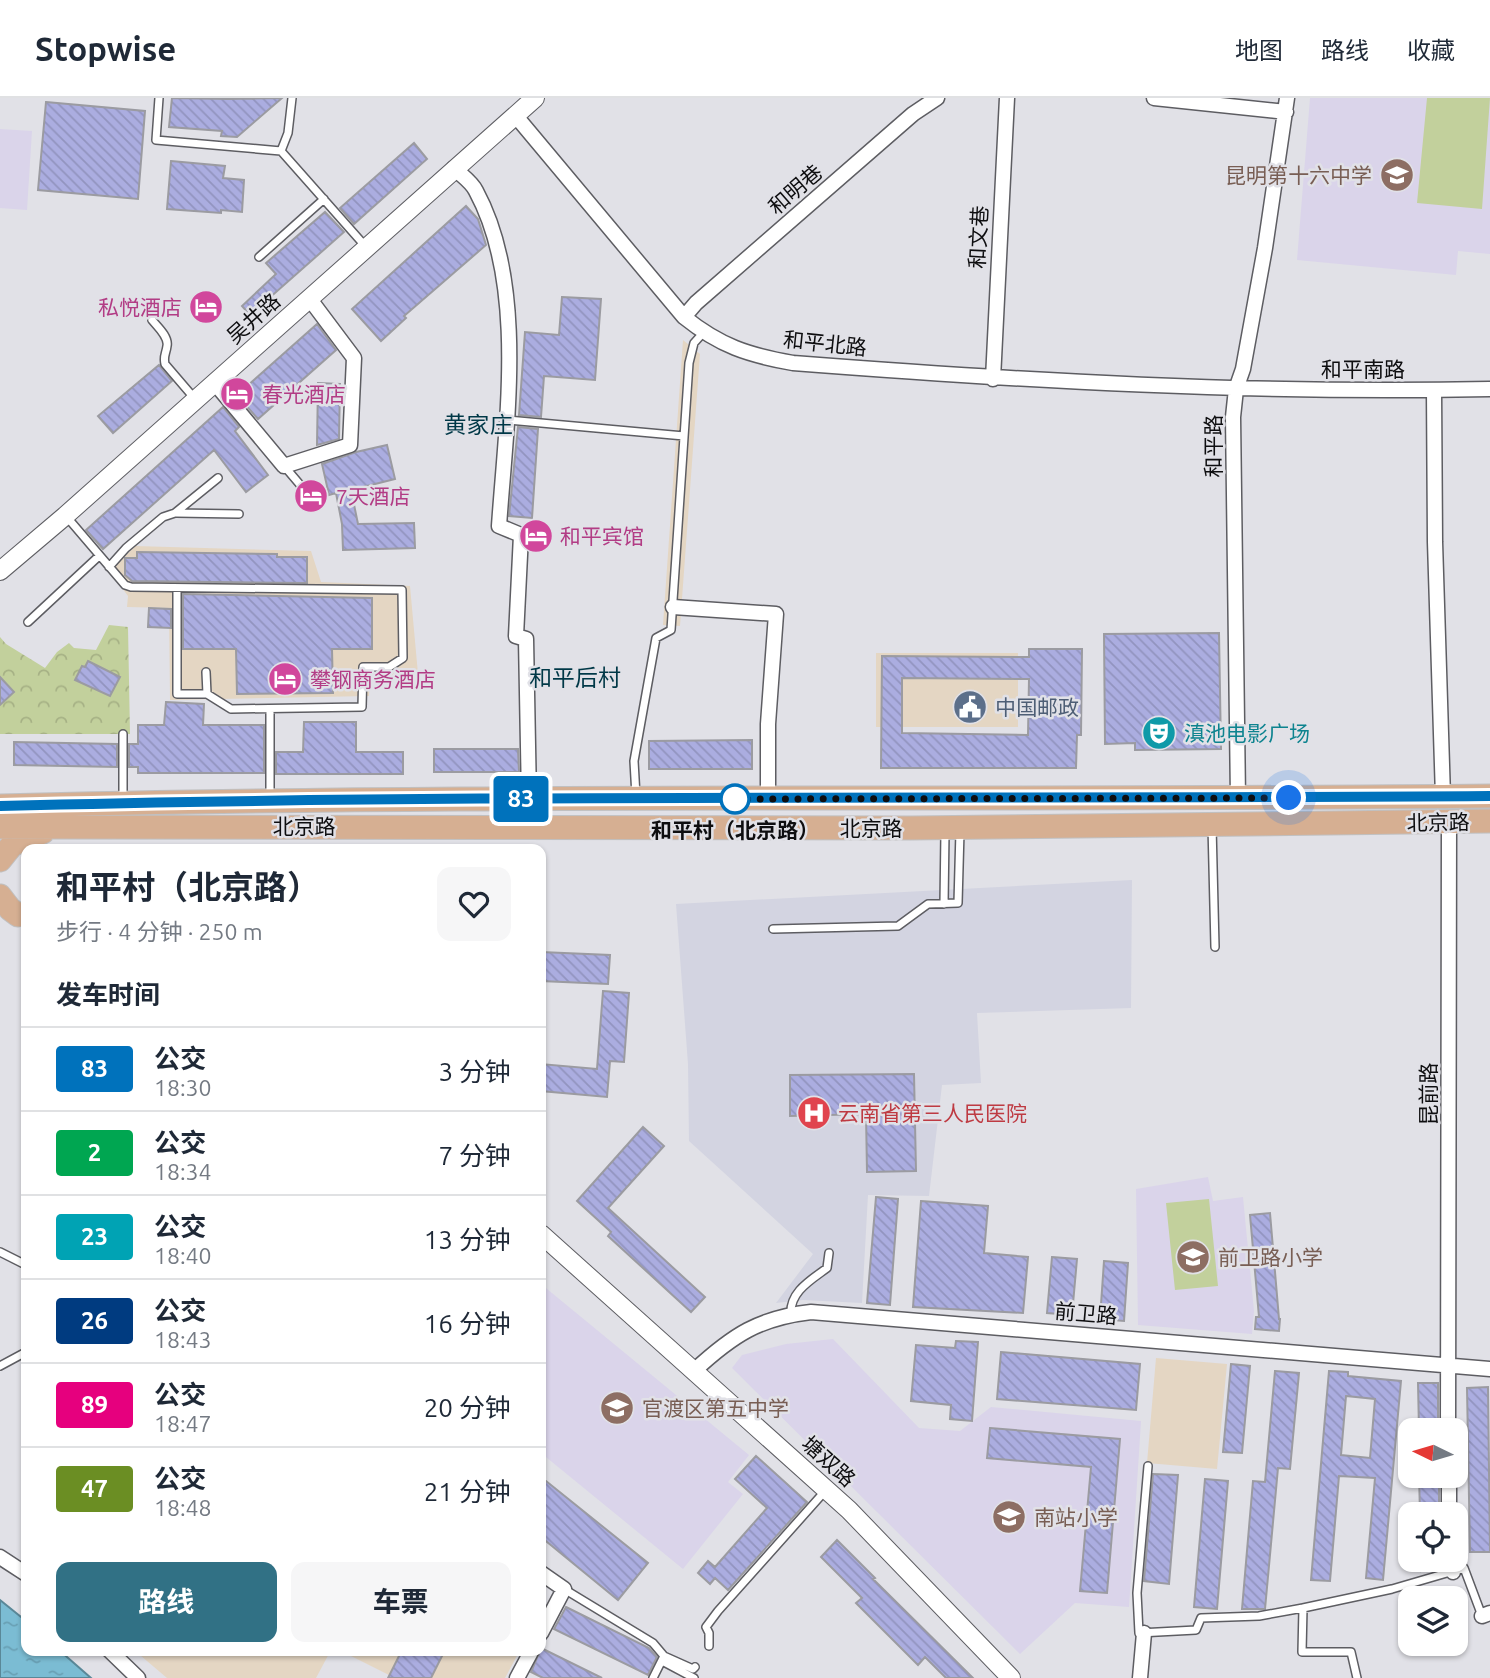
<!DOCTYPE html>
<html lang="zh">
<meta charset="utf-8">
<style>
:root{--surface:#fff;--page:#f6f6f7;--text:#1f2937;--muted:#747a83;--line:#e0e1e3;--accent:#317185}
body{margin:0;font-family:Ubuntu,"Noto Sans SC",sans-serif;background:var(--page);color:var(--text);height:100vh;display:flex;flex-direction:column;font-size:26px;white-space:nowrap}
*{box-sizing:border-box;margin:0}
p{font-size:23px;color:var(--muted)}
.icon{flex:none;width:38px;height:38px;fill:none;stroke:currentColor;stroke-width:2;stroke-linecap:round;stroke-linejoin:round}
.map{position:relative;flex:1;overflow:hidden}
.drawer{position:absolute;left:21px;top:746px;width:525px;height:812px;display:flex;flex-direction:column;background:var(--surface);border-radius:14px;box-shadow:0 2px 5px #0004}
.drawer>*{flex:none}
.badge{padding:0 14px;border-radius:5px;font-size:24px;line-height:46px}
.needle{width:46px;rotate:275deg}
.buttons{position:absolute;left:1398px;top:1320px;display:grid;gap:14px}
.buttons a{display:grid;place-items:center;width:70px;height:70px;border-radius:14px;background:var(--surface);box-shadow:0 2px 5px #0004;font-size:35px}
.you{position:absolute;width:35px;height:35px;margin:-18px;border:5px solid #fff;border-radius:50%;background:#1a73e8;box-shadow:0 0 0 10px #1a73e833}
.map>.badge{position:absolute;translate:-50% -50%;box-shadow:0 0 0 4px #fff}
h2{padding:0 35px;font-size:26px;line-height:63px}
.round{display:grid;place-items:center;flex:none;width:74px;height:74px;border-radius:14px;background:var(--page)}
.overview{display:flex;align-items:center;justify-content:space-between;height:119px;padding:0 35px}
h1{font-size:33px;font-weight:700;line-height:52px}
.action{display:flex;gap:14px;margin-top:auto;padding:14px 35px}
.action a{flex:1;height:80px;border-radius:14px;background:var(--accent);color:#fff;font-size:28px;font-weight:700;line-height:80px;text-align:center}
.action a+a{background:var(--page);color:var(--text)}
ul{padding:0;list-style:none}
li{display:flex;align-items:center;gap:21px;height:84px;padding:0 35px;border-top:2px solid var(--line)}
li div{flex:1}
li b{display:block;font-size:26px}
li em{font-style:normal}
li .badge{min-width:77px;font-weight:700;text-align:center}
header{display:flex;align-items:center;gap:42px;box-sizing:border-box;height:98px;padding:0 35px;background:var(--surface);border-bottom:2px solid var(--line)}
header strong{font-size:33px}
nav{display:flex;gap:38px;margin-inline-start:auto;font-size:24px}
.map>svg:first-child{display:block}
.commercial{fill:#e4d6c3}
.education{fill:#dad4ea}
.built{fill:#d3d4e1}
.park{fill:url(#park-crowns)}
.pitch{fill:#c2d09c}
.water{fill:url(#water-ripples);stroke:#5a8898;stroke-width:2}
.building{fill:url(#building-back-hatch);stroke:#9b9ba1;stroke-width:2;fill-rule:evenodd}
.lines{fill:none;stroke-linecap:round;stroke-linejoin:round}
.service-casing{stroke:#5d5d62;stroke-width:10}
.minor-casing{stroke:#5d5d62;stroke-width:17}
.tertiary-casing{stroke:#5d5d62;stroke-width:20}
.primary-casing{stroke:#c0c0c1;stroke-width:25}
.service{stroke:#fff;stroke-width:7}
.minor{stroke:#fff;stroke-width:14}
.tertiary{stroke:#fff;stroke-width:18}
.primary{stroke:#d6af92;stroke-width:23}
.line-casing{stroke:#fff;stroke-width:16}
.line{stroke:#0072bc;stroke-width:10}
.walk{stroke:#0e0e10;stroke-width:7;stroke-dasharray:0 12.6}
.stop-dot{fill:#fff;stroke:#0072bc;stroke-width:3.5}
.labels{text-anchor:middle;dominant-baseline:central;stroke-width:5;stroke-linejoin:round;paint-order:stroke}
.education-label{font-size:21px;fill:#785e54;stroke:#e1e1e7;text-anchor:start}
.street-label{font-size:21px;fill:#0e0e10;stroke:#e1e1e7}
.hotel-label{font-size:21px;fill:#b23c85;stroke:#e1e1e7;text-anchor:start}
.service-label{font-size:21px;fill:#4e5e75;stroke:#e1e1e7;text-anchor:start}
.culture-label{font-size:21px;fill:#0d838f;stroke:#e1e1e7;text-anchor:start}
.stop-label{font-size:21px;font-weight:bold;fill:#0e0e10;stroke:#e1e1e7}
.health-label{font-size:21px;fill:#be3a42;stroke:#e1e1e7;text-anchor:start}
.neighbourhood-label{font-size:23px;fill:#003847;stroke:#e1e1e7}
</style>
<header>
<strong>Stopwise</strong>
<nav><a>地图</a><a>路线</a><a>收藏</a></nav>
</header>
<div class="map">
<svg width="1490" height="1580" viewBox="0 0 1490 1580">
<defs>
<pattern id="park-crowns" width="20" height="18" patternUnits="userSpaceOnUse" patternTransform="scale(1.75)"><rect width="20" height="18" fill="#c2d09c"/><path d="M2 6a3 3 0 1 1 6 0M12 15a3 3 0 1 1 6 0" fill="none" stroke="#a6b185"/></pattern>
<pattern id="water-ripples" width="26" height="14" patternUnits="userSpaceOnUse" patternTransform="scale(1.75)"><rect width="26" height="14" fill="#7bbcd3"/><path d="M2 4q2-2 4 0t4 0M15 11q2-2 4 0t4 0" fill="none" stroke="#69a0b4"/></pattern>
<pattern id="building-back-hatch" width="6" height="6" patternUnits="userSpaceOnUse" patternTransform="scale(1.75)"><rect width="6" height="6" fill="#abade0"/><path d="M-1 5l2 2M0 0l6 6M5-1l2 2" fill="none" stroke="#9294bf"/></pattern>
</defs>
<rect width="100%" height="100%" fill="#e1e1e7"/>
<path class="commercial" d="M683,242l17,14 -20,272 -17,-1z
M135,448l176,5 10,31 89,4 8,88 -48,4 -1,18 -199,4 -1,-92 -42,-1 1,-11 -18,-24z
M876,555h142v74h-142z
M1156,1260l71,6 -10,105 -70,-6z
M134,1552h197l-15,28h-149z
M339,1552h181l-15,28h-110z"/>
<path class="education" d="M1310,0h180v156l-32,-3 -2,24 -159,-15z
M0,31l32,2 -5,79 -27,-2z
M1208,1079l5,24 30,-4 11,114 -2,23 -114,-9 -2,-136z
M541,1186l208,171 -21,27 15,12 -60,75 -142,-116z
M833,1241l86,89 41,3 31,-24 150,14 -12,186 -54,-4 -55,51 -288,-286 10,-13 44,-11z"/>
<path class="built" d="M1132,782l-1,128 -154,5 4,70 -39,2 -13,111 -61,-1 -6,108 -59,-3 -27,3 37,-49 -124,-113 -1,-77 -12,-160z"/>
<path class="park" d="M109,527l19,2 2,107h-130v-97l6,7 39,24 12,-16 12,-9 5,5 22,2z"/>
<path class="pitch" d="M1427,0h63l-8,111 -65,-6z
M1209,1101l9,87 -43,4 -9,-87z"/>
<path class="water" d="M0,1502l26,21v29h33l32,28h-91z"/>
<path class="building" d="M172,0l56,1 54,-1 -45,39 -16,-1 1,-5 -53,-4z
M46,4l99,9 -7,88 -100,-9z
M414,45l13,16 -73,65 -14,-16z
M171,63l54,5 -2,12 21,2 -2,32 -21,-2v3l-54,-4z
M466,108l12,13 8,26 -82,71 2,2 -25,23 -29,-32z
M325,114l19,20 -94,83 -8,-9 34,-32 -10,-11z
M562,199l39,2 -6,81 -51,-4 -3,41 -22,-2 6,-83 34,3z
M317,226l19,26 -78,69 -21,-24z
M159,267l13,16 -59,52 -15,-17z
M318,285l22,1 -1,55 -22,6z
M223,309l16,20 -4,4 33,44 -22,17 -32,-42 -111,99 -17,-19z
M518,329l20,2 -6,89 -23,-2z
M387,347l8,34 -44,11 7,34 56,-1 1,25 -72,2 -1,-26 -6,-31 -7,2 -7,-31 34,-12z
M137,454l140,2v3h30v26l-175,-2 -7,-6v-17h12z
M183,496l189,4v51h-40l1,44 -96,1 -1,-45h-53z
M149,510l22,1v19l-23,-1z
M1219,535l2,116 -86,1v-7l-30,1 -1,-110z
M1029,551h53l-1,86h-4l-1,33h-195l1,-112 147,1zM902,580l127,1 -1,56 -126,-2z
M88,563l32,16 -10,19 -35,-16 7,-14 3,1z
M0,579l14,15 -14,13z
M166,604l38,2 -1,21h61v48h-126v-6h-9v-23h9v-19h26z
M304,624h52v30h47v22h-127v-22h27z
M752,642v29h-103v-28z
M14,644l103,2v23l-103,-2z
M434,651h84l1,23h-85z
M541,854l69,3 -2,29 -67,-3z
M603,893l26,2 -5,69 -14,-1 -3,36 -66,-6v-27l56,5z
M914,976l2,97 -49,1 -1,-58 -76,2v-41z
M643,1029l21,19 -56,62 97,89 -14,15 -83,-76 3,-4 -34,-31z
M876,1099l22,2 -8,106 -23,-2z
M921,1103l67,5 -4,47 44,4 -5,56 -110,-6z
M1270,1115l9,106h1l-1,12 -24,-2 1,-12h3l-9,-102z
M1052,1159l25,2 -5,56 -25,-2z
M1104,1163l24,2 -4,58 -24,-2z
M956,1243l22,1 -6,79 -22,-2 1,-14 -40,-4 5,-56 39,3z
M1001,1254l139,12 -4,46 -139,-11z
M1231,1266l19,2 -8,87 -19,-1z
M1275,1273l24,2 -9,96 -12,-1 -13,141h-23l11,-128 12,1z
M1329,1273l19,1v4l53,5 -18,199 -17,-2 9,-100 -36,-2 -9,105 -19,-1zM1346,1298l29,3 -5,59 -29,-3z
M1418,1285h20v47h-19z
M1488,1289l2,165h-20l-3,-164z
M990,1330l130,11 -13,154 -27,-2 11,-124 -104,-9z
M756,1358l51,46 -79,88 -13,-12 -5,6 -12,-11 10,-12 7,6 52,-59 -32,-29z
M1153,1376l25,1 -9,109 -25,-3z
M1419,1377h20v39h-19z
M541,1379l107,86 -30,37 -77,-63z
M1205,1381l23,2 -11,128 -23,-2z
M837,1442l38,38 -2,1 100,99h-27l-21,-21 -7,8 -62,-62 6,-5 -41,-41z
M1421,1461h20l1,9 -21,3z
M566,1509l83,41 8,9 -9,18 -94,-46z
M541,1550l61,30h-59l-12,-6z
M402,1552h43l-14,28h-43z"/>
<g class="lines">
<g class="service-casing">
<path id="service" d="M159,0l-3,42 125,11 85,96
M281,53l7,-18 4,-35
M259,159l65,-58
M152,222c6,7 17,17 15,26 -1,8 -4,10 -2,18l30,35
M507,322l177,16
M285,369l17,20
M176,415l63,1
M66,418l59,69 6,2 271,3 1,68 -14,9h-26l-1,40 -131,2 -24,-15h-30v-106
M109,469l17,-19 37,-31 12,-4 43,-35
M28,524l71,-66
M206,574l1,22
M123,636v65
M636,698l-2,-35 22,-123 15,-8 18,-267 5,-20 9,-10
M270,701v-89
M1212,728l3,121
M944,806l1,-72
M773,831l125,-3 30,-22 30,-1 2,-72
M0,1154l26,13
M791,1217c-2,-23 20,-35 36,-47l2,-15
M0,1268l26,-14
M1148,1368l-11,127 2,40 57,-3 5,-12 58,-2 44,-8
M564,1491l89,54 11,13 -11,22
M709,1548v-13l-3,-6 12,-16 108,-121
M664,1558l29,13 2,-2
M662,1563l32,17
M1357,1580l-6,-26h-49l1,-44 89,-19 72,-21 18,48"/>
</g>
<g class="minor-casing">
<path id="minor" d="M1154,0l132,14
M515,17l169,202c36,29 64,38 109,46 232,18 464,31 697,26
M454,70c7,7 18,14 22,23 51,94 30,232 23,335l22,9 -5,101 10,3 3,160
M684,219l12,-14 217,-189 24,-16
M993,281l14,-281
M214,284l70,84 66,-21 4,-87 -45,-60
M1434,292l1,152 8,255
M673,509l103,7 -8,110v75
M1238,701l-5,-382 3,-28 7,-20 22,-121 22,-150
M695,1272c38,-35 64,-52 116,-58l679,57
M1448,1332l1,-609
M1449,1377v39
M0,1459l26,17
M1450,1461l3,13
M541,1475l23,16 -23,44
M1482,1518l8,-3
M109,1552l29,28
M517,1580l15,-28
M1140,1580l4,-45"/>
</g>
<g class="tertiary-casing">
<path id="tertiary" d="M0,473l65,-55 470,-418
M541,1136l308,276 162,168"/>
</g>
<g class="primary-casing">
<path id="primary" d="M0,708c497,-13 993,-5 1490,-10
M0,729l911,1 579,-7
M0,762l12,-15 31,-13
M0,798l10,13 8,6"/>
</g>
<use href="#service" class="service"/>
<use href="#minor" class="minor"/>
<use href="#tertiary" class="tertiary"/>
<use href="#primary" class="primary"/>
</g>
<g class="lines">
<g class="line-casing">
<path id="line" d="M0,708c496,-13 993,-6 1490,-10"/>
</g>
<use href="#line" class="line"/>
<path class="walk" d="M735,701l554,-1"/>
</g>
<defs>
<g id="school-disc" transform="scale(1.75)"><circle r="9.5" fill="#8d6e63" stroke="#e1e1e7"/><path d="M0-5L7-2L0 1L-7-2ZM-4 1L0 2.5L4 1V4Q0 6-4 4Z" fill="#fff"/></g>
<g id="hotel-disc" transform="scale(1.75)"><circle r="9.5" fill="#d1479c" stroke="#e1e1e7"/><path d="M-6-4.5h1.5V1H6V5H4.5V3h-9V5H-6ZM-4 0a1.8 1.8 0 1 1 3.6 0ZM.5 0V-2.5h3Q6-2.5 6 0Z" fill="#fff"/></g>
<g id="civic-disc" transform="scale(1.75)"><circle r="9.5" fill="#5c6f8a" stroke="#e1e1e7"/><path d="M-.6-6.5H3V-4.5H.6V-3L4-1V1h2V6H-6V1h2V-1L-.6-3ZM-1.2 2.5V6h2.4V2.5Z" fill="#fff"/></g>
<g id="theatre-disc" transform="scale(1.75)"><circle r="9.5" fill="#0f9aa8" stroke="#e1e1e7"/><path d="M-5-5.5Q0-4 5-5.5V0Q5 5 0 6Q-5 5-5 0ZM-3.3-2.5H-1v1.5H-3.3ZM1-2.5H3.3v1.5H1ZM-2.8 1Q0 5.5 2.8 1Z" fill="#fff"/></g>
<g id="hospital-disc" transform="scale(1.75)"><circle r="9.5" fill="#e0444e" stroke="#e1e1e7"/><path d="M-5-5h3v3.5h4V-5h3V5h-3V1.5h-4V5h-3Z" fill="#fff"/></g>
</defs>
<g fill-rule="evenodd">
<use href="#school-disc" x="1397" y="77"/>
<use href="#hotel-disc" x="206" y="209"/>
<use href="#hotel-disc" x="237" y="296"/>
<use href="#hotel-disc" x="311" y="398"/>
<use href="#hotel-disc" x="536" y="438"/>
<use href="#hotel-disc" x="285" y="581"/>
<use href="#civic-disc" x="970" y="609"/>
<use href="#theatre-disc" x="1159" y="635"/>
<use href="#hospital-disc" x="814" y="1015"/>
<use href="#school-disc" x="1193" y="1159"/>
<use href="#school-disc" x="617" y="1310"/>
<use href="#school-disc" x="1009" y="1419"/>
</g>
<circle class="stop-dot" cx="735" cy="701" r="14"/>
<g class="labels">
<g class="education-label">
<text x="1372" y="77" text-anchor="end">昆明第十六中学</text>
<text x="1218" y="1159">前卫路小学</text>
<text x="642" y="1310">官渡区第五中学</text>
<text x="1034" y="1419">南站小学</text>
</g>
<g class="street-label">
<text transform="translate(795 91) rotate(-41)">和明巷</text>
<text transform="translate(978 139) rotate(-87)">和文巷</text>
<text transform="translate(253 220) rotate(-42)">吴井路</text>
<text transform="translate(825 245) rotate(6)">和平北路</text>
<text x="1363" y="271">和平南路</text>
<text transform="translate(1213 348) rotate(-90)">和平路</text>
<text transform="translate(1438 724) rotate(-1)">北京路</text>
<text x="304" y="728">北京路</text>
<text x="871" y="730">北京路</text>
<text transform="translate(1428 996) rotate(-90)">昆前路</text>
<text transform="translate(1086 1215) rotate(5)">前卫路</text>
<text transform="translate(829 1363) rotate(42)">塘双路</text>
</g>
<g class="hotel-label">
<text x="182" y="209" text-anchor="end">私悦酒店</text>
<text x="262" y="296">春光酒店</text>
<text x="336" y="398">7天酒店</text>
<text x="560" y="438">和平宾馆</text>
<text x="310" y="581">攀钢商务酒店</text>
</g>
<g class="service-label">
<text x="995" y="609">中国邮政</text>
</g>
<g class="culture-label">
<text x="1184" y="635">滇池电影广场</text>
</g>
<g class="stop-label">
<text x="735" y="732">和平村（北京路）</text>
</g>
<g class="health-label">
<text x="838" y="1015">云南省第三人民医院</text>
</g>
<g class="neighbourhood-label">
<text x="478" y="326">黄家庄</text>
<text x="575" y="579">和平后村</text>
</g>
</g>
</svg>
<div class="buttons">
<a><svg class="needle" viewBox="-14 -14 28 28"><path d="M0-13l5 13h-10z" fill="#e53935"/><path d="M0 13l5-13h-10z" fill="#747a83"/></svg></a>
<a><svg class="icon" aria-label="locate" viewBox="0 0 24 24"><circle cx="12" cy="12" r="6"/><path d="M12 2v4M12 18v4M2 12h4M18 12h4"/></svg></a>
<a><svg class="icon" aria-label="layers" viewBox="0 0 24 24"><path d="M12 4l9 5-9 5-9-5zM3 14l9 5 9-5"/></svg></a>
</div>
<div class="you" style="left:1289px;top:700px"></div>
<b class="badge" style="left:521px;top:701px;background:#0072bc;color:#fff">83</b>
<section class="drawer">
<div class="overview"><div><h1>和平村（北京路）</h1><p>步行 · 4 分钟 · 250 m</p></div><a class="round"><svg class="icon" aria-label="heart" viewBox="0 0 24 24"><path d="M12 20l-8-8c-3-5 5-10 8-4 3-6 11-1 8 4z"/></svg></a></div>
<h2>发车时间</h2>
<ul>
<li><span class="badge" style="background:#0072bc;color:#fff">83</span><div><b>公交</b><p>18:30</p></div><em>3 分钟</em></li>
<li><span class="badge" style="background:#00a651;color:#fff">2</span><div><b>公交</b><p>18:34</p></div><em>7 分钟</em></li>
<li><span class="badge" style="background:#00a3b4;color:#fff">23</span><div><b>公交</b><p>18:40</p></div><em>13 分钟</em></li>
<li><span class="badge" style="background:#003b80;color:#fff">26</span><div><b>公交</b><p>18:43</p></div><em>16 分钟</em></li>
<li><span class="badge" style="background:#e6007e;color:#fff">89</span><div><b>公交</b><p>18:47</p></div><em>20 分钟</em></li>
<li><span class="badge" style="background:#6b8e23;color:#fff">47</span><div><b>公交</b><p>18:48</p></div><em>21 分钟</em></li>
</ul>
<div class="action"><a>路线</a><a>车票</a></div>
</section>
</div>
